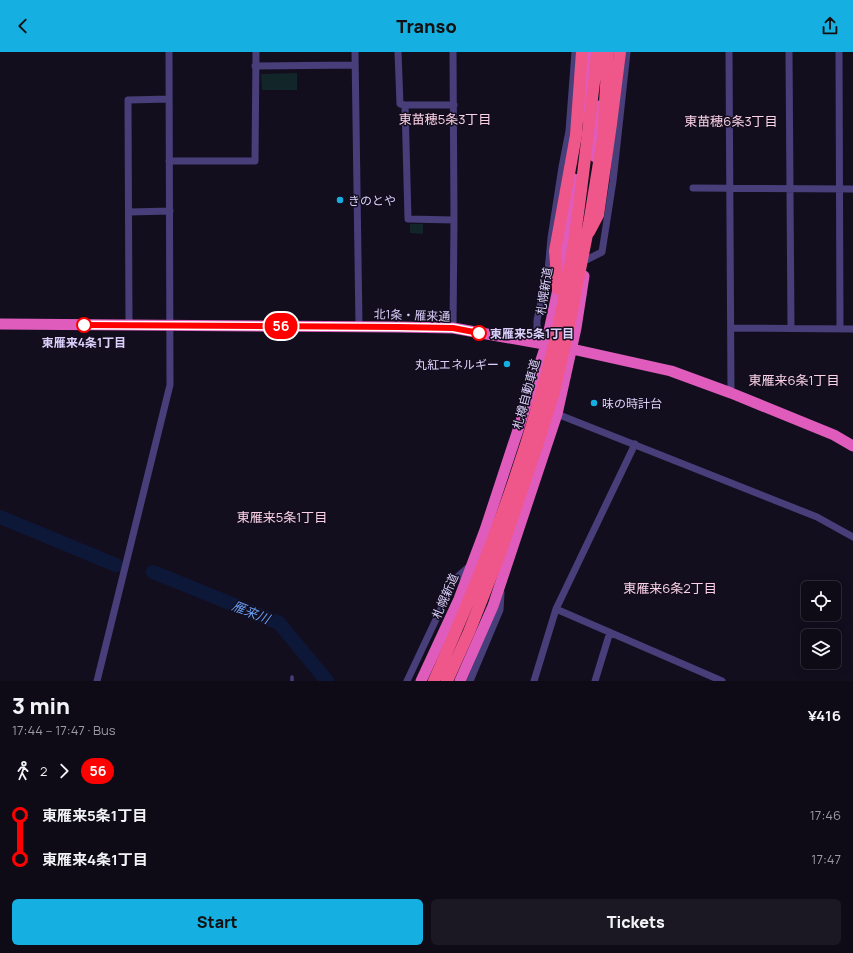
<!DOCTYPE html>
<meta charset="utf-8">
<style>
:root{--surface:#0e0a16;--page:#1c1823;--text:#f1f3f6;--muted:#9b9aa1;--line:#2e2b35;--accent:#15b0e1}
body{margin:0;font-family:Manrope,"Noto Sans JP",sans-serif;background:var(--page);color:var(--text);height:100vh;display:flex;flex-direction:column;font-size:15px;white-space:nowrap}
*{box-sizing:border-box;margin:0}
p{font-size:13px;color:var(--muted)}
.icon{flex:none;width:22px;height:22px;fill:none;stroke:currentColor;stroke-width:2;stroke-linecap:round;stroke-linejoin:round}
.map{position:relative;height:629px;overflow:hidden}
.drawer{display:flex;flex-direction:column;background:var(--surface);flex:1}
.drawer>*{flex:none}
.badge{padding:0 8px;border-radius:13px;font-size:14px;line-height:26px}
.buttons{position:absolute;left:801px;top:529px;display:grid;gap:8px}
.buttons a{display:grid;place-items:center;width:40px;height:40px;border-radius:6px;background:var(--surface);box-shadow:0 2px 10px #0003,0 0 0 1px var(--line);font-size:20px}
.map>.badge{position:absolute;translate:-50% -50%;box-shadow:0 0 0 2px #fff}
.legs{display:flex;align-items:center;gap:6px;height:44px;padding:0 12px;font-size:13px}
.legs p{margin-inline-start:auto}
.head{display:flex;align-items:center;justify-content:space-between;height:68px;padding:0 12px}
h1{font-size:22px;font-weight:800;line-height:30px}
.button{display:flex;gap:8px;margin-top:auto;padding:8px 12px}
.button a{flex:1;height:46px;border-radius:6px;background:var(--accent);color:#111;font-size:16px;font-weight:800;line-height:46px;text-align:center}
.button a+a{background:var(--page);color:var(--text)}
ul{padding:0 12px;list-style:none}
li{display:flex;align-items:center;gap:14px;height:44px;font-size:15px}
li i{display:grid;place-items:center;width:6px;height:100%;margin:0 5px;background:currentColor}
li i::after{content:'';width:10px;height:10px;margin:-5px;border:3px solid;border-radius:50%;background:var(--surface)}
li p{margin-inline-start:auto}
li:first-child i{background:linear-gradient(#0000 50%,currentColor 0)}
li:last-child i{background:linear-gradient(currentColor 50%,#0000 0)}
header{display:flex;justify-content:space-between;align-items:center;height:52px;padding:0 12px;background:var(--accent);color:#111;font-size:18px;font-weight:800}
.map>svg:first-child{display:block}
.green{fill:#122528}
.lines{fill:none;stroke-linecap:round;stroke-linejoin:round}
.river{stroke:#0d1738;stroke-width:14}
.service{stroke:#483e79;stroke-width:3.5}
.minor{stroke:#483e79;stroke-width:7}
.trunk{stroke:#df5cbd;stroke-width:11}
.motorway{stroke:#ef578a;stroke-width:12}
.motorway-bridge{stroke:#ef578a;stroke-width:12}
.line-1-casing{stroke:#fff;stroke-width:9}
.line-1{stroke:#f00;stroke-width:6}
.poi-dot{fill:#15b0e1;stroke:#130e1e;stroke-width:1.5}
.stop-1-dot{fill:#fff;stroke:#f00;stroke-width:2}
.labels{text-anchor:middle;dominant-baseline:central;stroke-width:3;stroke-linejoin:round;paint-order:stroke}
.poi-label{font-size:12px;fill:#dbd0fb;stroke:#130e1e;text-anchor:start}
.street-label{font-size:12px;fill:#dbd0fb;stroke:#130e1e}
.stop-label{font-size:12px;font-weight:bold;fill:#dbd0fb;stroke:#130e1e;text-anchor:start}
.neighbourhood-label{font-size:13px;fill:#fbd2e6;stroke:#130e1e}
.water-label{font-size:13px;font-style:italic;fill:#689ef1;stroke:#130e1e}
</style>
<header><svg class="icon" aria-label="back" viewBox="0 0 24 24"><path d="M15 5l-7 7 7 7"/></svg>Transo<svg class="icon" aria-label="share" viewBox="0 0 24 24"><path d="M12 15V3M7 8l5-5 5 5M5 13v7h14v-7"/></svg></header>
<div class="map">
<svg width="853" height="629" viewBox="0 0 853 629">
<rect width="100%" height="100%" fill="#130e1e"/>
<path class="green" d="M297,21v17h-35l-1,-16z
M410,172h13v10l-13,-1z"/>
<g class="lines">
<path class="river" d="M0,465l116,48
M153,520l126,51 48,58"/>
<path class="service" d="M292,629v-4"/>
<path class="minor" d="M355,0l4,274
M398,0l2,52 5,1
M729,0l2,341
M789,0l2,276
M839,0l1,277
M255,14l100,-1
M454,53h-49l3,114 46,1
M169,109h86l1,-109
M693,136l160,1
M129,160l41,-1
M586,208l16,-8 11,-71 14,-129
M129,273l-1,-225 41,-1
M453,276l1,-108 -1,-168
M731,276l122,1
M546,293l-9,-15v-10l11,-49 3,-33 11,-71 7,-36 6,-79
M557,362l260,103 36,20
M556,557l166,72
M97,629l73,-296 -1,-333
M407,629l48,-102 16,-14
M470,629l30,-71 1,-17
M534,629l22,-72 79,-165
M595,629l15,-49"/>
<path class="trunk" d="M582,65l9,-65
M595,105l4,-51
M0,272l398,3 55,1 119,21 99,22 60,22 103,42 19,11
M421,629l38,-82 26,-69 61,-185 12,-56 16,-110
M460,629l33,-75 64,-192 19,-86 8,-52"/>
<path class="motorway" d="M589,180l9,-17 13,-91 9,-72
M558,237l-3,-38 21,-116 6,-83"/>
<path class="motorway-bridge" d="M434,629c49,-110 93,-223 121,-340 21,-88 29,-178 40,-267l2,-22
M447,629l22,-49 32,-81 36,-105 17,-54 13,-56 22,-112 14,-86 5,-86"/>
</g>
<g class="lines">
<g class="line-1-casing">
<path id="line-1" d="M84,273l314,2 55,1 26,5"/>
</g>
<use href="#line-1" class="line-1"/>
</g>
<g class="poi-dot">
<circle cx="340" cy="148" r="4"/>
<circle cx="507" cy="312" r="4"/>
<circle cx="594" cy="351" r="4"/>
</g>
<g class="stop-1-dot">
<circle cx="84" cy="273" r="7"/>
<circle cx="479" cy="281" r="7"/>
</g>
<g class="labels">
<g class="poi-label">
<text x="348" y="148">きのとや</text>
<text x="499" y="312" text-anchor="end">丸紅エネルギー</text>
<text x="602" y="351">味の時計台</text>
</g>
<g class="street-label">
<text transform="translate(544 239) rotate(-81)">札幌新道</text>
<text transform="translate(412 263) rotate(2)">北1条・雁来通</text>
<text transform="translate(526 342) rotate(-75)">札樽自動車道</text>
<text transform="translate(445 544) rotate(-67)">札幌新道</text>
</g>
<g class="stop-label">
<text x="490" y="281">東雁来5条1丁目</text>
<text x="84" y="290" text-anchor="middle">東雁来4条1丁目</text>
</g>
<g class="neighbourhood-label">
<text x="445" y="67">東苗穂5条3丁目</text>
<text x="731" y="69">東苗穂6条3丁目</text>
<text x="794" y="328">東雁来6条1丁目</text>
<text x="282" y="465">東雁来5条1丁目</text>
<text x="670" y="536">東雁来6条2丁目</text>
</g>
<g class="water-label">
<text transform="translate(251 560) rotate(22)">雁来川</text>
</g>
</g>
</svg>
<div class="buttons">
<a><svg class="icon" aria-label="locate" viewBox="0 0 24 24"><circle cx="12" cy="12" r="6"/><path d="M12 2v4M12 18v4M2 12h4M18 12h4"/></svg></a>
<a><svg class="icon" aria-label="layers" viewBox="0 0 24 24"><path d="M12 4l9 5-9 5-9-5zM3 14l9 5 9-5"/></svg></a>
</div>
<b class="badge" style="left:281px;top:274px;background:#f00;color:#fff">56</b>
</div>
<section class="drawer">
<div class="head"><div><h1>3 min</h1><p>17:44 – 17:47 · Bus</p></div><b>¥416</b></div>
<div class="legs"><svg class="icon" aria-label="walk" viewBox="0 0 24 24"><circle cx="13" cy="4" r="2"/><path d="M13 8l-2 6 4 7M11 14l-3 7M7 12l3-4h3l4 4"/></svg>2<svg class="icon" aria-label="forward" viewBox="0 0 24 24"><path d="M9 5l7 7-7 7"/></svg><b class="badge" style="background:#f00;color:#fff">56</b></div>
<ul>
<li><i style="color:#f00"></i><b>東雁来5条1丁目</b><p>17:46</p></li>
<li><i style="color:#f00"></i><b>東雁来4条1丁目</b><p>17:47</p></li>
</ul>
<div class="button"><a>Start</a><a>Tickets</a></div>
</section>
